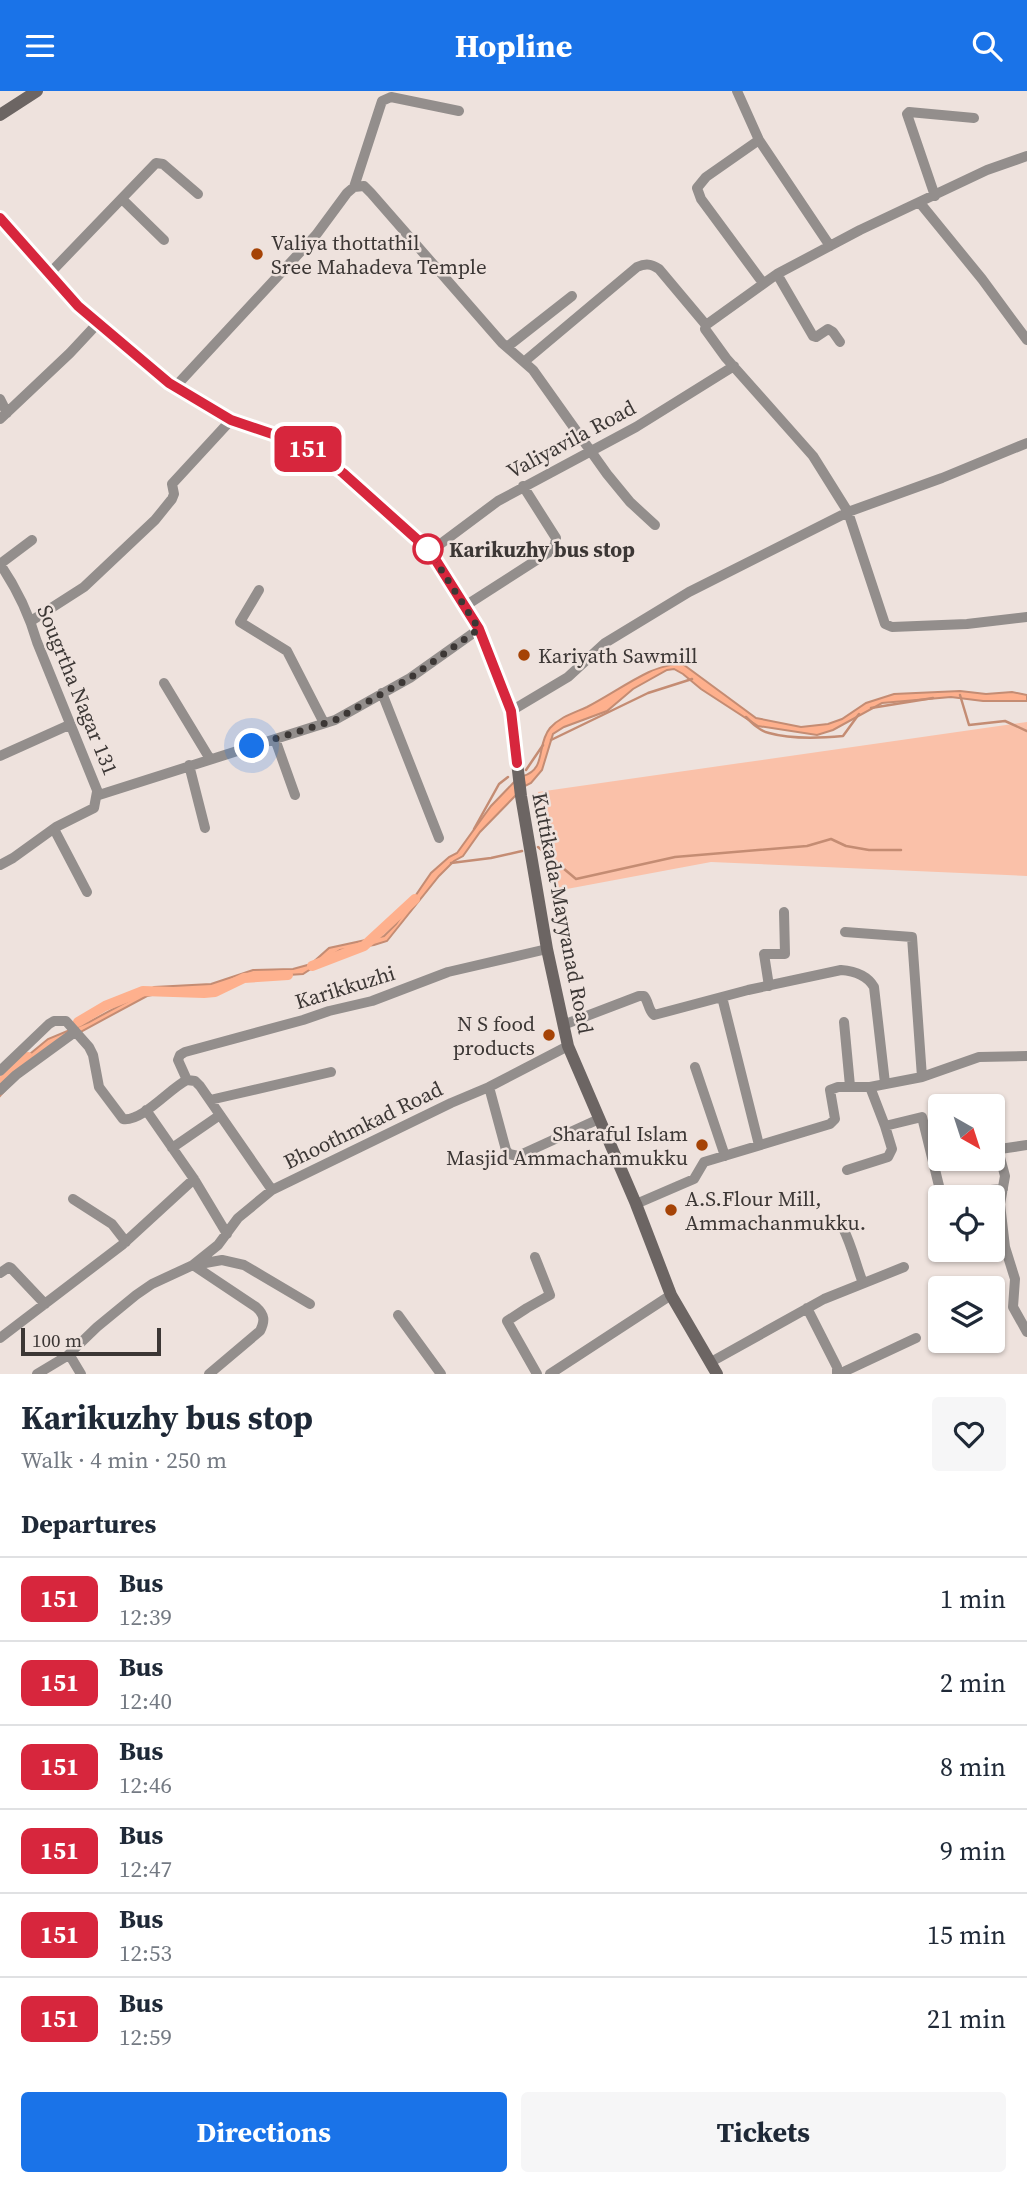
<!DOCTYPE html>
<meta charset="utf-8">
<style>
:root{--surface:#fff;--page:#f6f6f7;--text:#1f2937;--muted:#747a83;--line:#e0e1e3;--accent:#1a73e8}
body{margin:0;font-family:"Source Serif 4",serif;background:var(--page);color:var(--text);height:100vh;display:flex;flex-direction:column;font-size:26px;white-space:nowrap}
*{box-sizing:border-box;margin:0}
p{font-size:23px;color:var(--muted)}
.icon{flex:none;width:38px;height:38px;fill:none;stroke:currentColor;stroke-width:2;stroke-linecap:round;stroke-linejoin:round}
.map{position:relative;height:1283px;overflow:hidden}
.panel{display:flex;flex-direction:column;background:var(--surface);flex:1}
.panel>*{flex:none}
.badge{padding:0 14px;border-radius:10px;font-size:24px;line-height:46px}
.needle{width:46px;rotate:141deg}
.buttons{position:absolute;left:928px;top:1003px;display:grid;gap:14px}
.buttons a{display:grid;place-items:center;width:77px;height:77px;border-radius:7px;background:var(--surface);box-shadow:0 2px 5px #0004;font-size:35px}
.scale{position:absolute;left:21px;bottom:18px;width:140px;box-sizing:border-box;padding-left:7px;border:4px solid #3c3735;border-top:0;font-size:19px;line-height:24px;white-space:nowrap;color:#3c3735;-webkit-text-stroke:5px #eee2dd;paint-order:stroke}
.you{position:absolute;width:35px;height:35px;margin:-18px;border:5px solid #fff;border-radius:50%;background:#1a73e8;box-shadow:0 0 0 10px #1a73e833}
.map>.badge{position:absolute;translate:-50% -50%;box-shadow:0 0 0 4px #fff}
h2{padding:0 21px;font-size:26px;line-height:63px}
.round{display:grid;place-items:center;flex:none;width:74px;height:74px;border-radius:7px;background:var(--page)}
.head{display:flex;align-items:center;justify-content:space-between;height:119px;padding:0 21px}
h1{font-size:33px;font-weight:700;line-height:52px}
.cta{display:flex;gap:14px;margin-top:auto;padding:14px 21px}
.cta a{flex:1;height:80px;border-radius:7px;background:var(--accent);color:#fff;font-size:28px;font-weight:700;line-height:80px;text-align:center}
.cta a+a{background:var(--page);color:var(--text)}
ul{padding:0;list-style:none}
li{display:flex;align-items:center;gap:21px;height:84px;padding:0 21px;border-top:2px solid var(--line)}
li div{flex:1}
li b{display:block;font-size:26px}
li em{font-style:normal}
li .badge{min-width:77px;font-weight:700;text-align:center}
header{display:flex;justify-content:space-between;align-items:center;height:91px;padding:0 21px;background:var(--accent);color:#fff;font-size:32px;font-weight:700}
.map>svg:first-child{display:block}
.green{fill:#fac1a9}
.water{fill:#feb08d;stroke:#c48c73;stroke-width:2}
.lines{fill:none;stroke-linecap:round;stroke-linejoin:round}
.stream{stroke:#c48c73;stroke-width:2.5}
.canal{stroke:#feb08d;stroke-width:10}
.street{stroke:#938e8c;stroke-width:10}
.secondary{stroke:#6c6563;stroke-width:12}
.line-casing{stroke:#fff;stroke-width:16}
.line{stroke:#d7263d;stroke-width:10}
.walk{stroke:#3c3735;stroke-width:7;stroke-dasharray:0 12.6}
.poi-dot{fill:#a54306;stroke:#eee2dd;stroke-width:2.5}
.stop-dot{fill:#fff;stroke:#d7263d;stroke-width:3.5}
.labels{text-anchor:middle;dominant-baseline:central;stroke-width:5;stroke-linejoin:round;paint-order:stroke}
.poi-label{font-size:21px;fill:#3c3735;stroke:#eee2dd;text-anchor:start}
.street-label{font-size:21px;fill:#3c3735;stroke:#eee2dd}
.stop-label{font-size:21px;font-weight:bold;fill:#3c3735;stroke:#eee2dd;text-anchor:start}
</style>
<header><svg class="icon" aria-label="menu" viewBox="0 0 24 24"><path d="M4 6h16M4 12h16M4 18h16"/></svg>Hopline<svg class="icon" aria-label="search" viewBox="0 0 24 24"><circle cx="10" cy="10" r="6"/><path d="M15 15l6 6"/></svg></header>
<div class="map">
<svg width="1027" height="1283" viewBox="0 0 1027 1283">
<rect width="100%" height="100%" fill="#eee2dd"/>
<path class="green" d="M1027,631v154l-316,-14 -155,29 -18,-99z"/>
<path class="water" d="M680,571l76,56 45,9 27,-3 14,-5 24,-16 28,-9 66,-3 26,3 26,-2 15,3v6h-44l-32,-4 -69,6 -49,27 -16,5 -59,-9 -57,-37 -18,-15 -9,-5 -7,1 -34,19 -26,22 -43,16 -11,7 -11,36 -11,13 -6,3 -2,-10c24,-7 13,-31 27,-48 11,-12 24,-15 37,-21 21,-11 41,-25 62,-35 10,-5 20,-6 31,-10z
M516,689l2,13 -38,39 -17,24 -9,5 -15,15 -52,65 -13,4 -34,5 -37,24 -45,3 -44,13 -52,3 -15,3 -74,40 -58,43 -15,17v-11l25,-27 23,-19 41,-17 65,-35 57,-3 42,-14 40,-1 18,-5 18,-16 55,-12 12,-12 35,-51 18,-16 8,-4 34,-47z"/>
<g class="lines">
<path class="stream" d="M960,604l9,30 36,-4 22,10
M871,617l62,-10
M746,626c7,7 14,14 23,16 21,6 53,5 74,3l16,-22
M551,649l97,-47 44,-14
M526,679l17,-25
M474,738l25,-45 9,-7
M538,756l38,32 99,-22 132,-11 24,-7 15,7 23,4h32
M451,772l40,-5 31,-7"/>
<path class="canal" d="M312,875l52,-20 51,-47
M78,931l27,-16 38,-15 61,2 11,-1 29,-14 44,-3
M0,992l28,-26"/>
<path class="street" d="M737,0l22,49 71,106
M759,49l-53,37 -9,11 4,11 62,84
M1027,65l-40,14 -127,60 -83,44 -71,51 -1,4 21,29 87,98 35,56 37,112 7,3 75,-3 60,-7
M354,96l10,-1 7,7 131,150 31,27 74,104 23,28 25,23
M935,105l-28,-82 2,-2 65,6
M122,108l42,41
M920,112l62,76 45,61
M50,182l106,-110 7,1 35,30
M777,183l36,62 3,1 12,-8 5,3 7,10
M507,256l65,-51
M525,270l112,-94c9,-4 14,-3 22,2l47,56
M175,296l141,-152 31,-42 7,-6 28,-86 9,-4 68,14
M0,308l7,14
M0,328l70,-66 28,-30
M32,449l-32,24c17,25 29,50 37,78l62,153 236,-75 75,-42 69,-49
M431,460l67,-50 138,-74 98,-61
M259,499l-19,32 47,29 37,72
M465,515l84,-54 6,-7 1,-7 -33,-52
M31,530l53,-34 71,-67 17,-21 2,-5 -2,-10 59,-64
M164,592l46,76
M382,602l57,145
M511,620l57,-34 37,-34 84,-51 159,-80 94,-34 85,-35
M275,648l20,56
M0,665l69,-31
M189,674l16,63
M54,738l33,63
M0,774l13,-7 43,-31 38,-19 3,-16 1,3
M845,841l67,5 10,140
M769,895l-5,-32h21l-1,-42
M722,906l37,148
M844,931l6,64
M563,934l76,-29h5c5,6 4,14 10,19l94,-25 93,-20c13,1 26,5 33,17l11,96
M695,976l30,89
M0,980l49,-47 5,-3h12l23,26 4,8 6,32 24,32c19,3 47,-31 64,-39
M187,989l-9,-20 2,-5 5,-3 118,-32 26,-9 43,-10 76,-29 99,-23
M187,989l8,1 5,5 72,104
M489,996l17,63 3,4 9,2 81,-37
M870,996l15,39 37,-9 19,77 62,-5
M0,999l16,-15 59,-43
M210,1009l121,-28
M146,1019l48,69 33,55
M172,1057l48,-33
M993,1059l34,-5
M998,1059l7,26 -5,28 5,43 10,32 -2,28 14,25
M847,1079l41,-13 4,-8 -7,-23
M73,1108l39,25 14,18
M636,1113l58,-25 10,-17 126,-38 5,-5 -5,-29 8,-3h32l52,-10 57,-20 48,-1
M843,1137c9,18 13,37 20,55
M535,1166l15,38 -23,13 -20,13 30,53
M193,1174l63,42c9,8 9,14 4,24l-51,43
M194,1174l28,-5 22,5 66,39
M0,1182l9,-6 2,1 34,36
M807,1217l30,59v7
M398,1224l43,59
M0,1247l122,-93 72,-66
M69,1263l12,20
M711,1271l113,-63 80,-32
M37,1283l30,-18 30,-29 39,-32 16,-11 41,-19 25,-20 20,-27 34,-28 179,-87 38,-16 79,-41
M550,1283l121,-79
M839,1283l77,-36"/>
<path class="secondary" d="M0,24l37,-24
M0,127l78,88 91,77 62,37 71,24 41,29 88,78 34,55 14,23 32,82 10,85 26,153 21,97 68,158 35,91 46,79"/>
</g>
<g class="lines">
<g class="line-casing">
<path id="line" d="M0,127l78,88 91,77 62,37 71,24 41,29 87,78 49,78 32,82 6,52"/>
</g>
<use href="#line" class="line"/>
<path class="walk" d="M252,655l83,-26 75,-42 69,-49 -51,-80"/>
</g>
<g class="poi-dot">
<circle cx="257" cy="163" r="7"/>
<circle cx="524" cy="564" r="7"/>
<circle cx="549" cy="944" r="7"/>
<circle cx="702" cy="1054" r="7"/>
<circle cx="671" cy="1119" r="7"/>
</g>
<circle class="stop-dot" cx="428" cy="458" r="14"/>
<g class="labels">
<g class="poi-label">
<text x="271" y="151">Valiya thottathil<tspan x="271" dy="24">Sree Mahadeva Temple</tspan></text>
<text x="538" y="564">Kariyath Sawmill</text>
<text x="535" y="932" text-anchor="end">N S food<tspan x="535" dy="24">products</tspan></text>
<text x="688" y="1042" text-anchor="end">Sharaful Islam<tspan x="688" dy="24">Masjid Ammachanmukku</tspan></text>
<text x="685" y="1107">A.S.Flour Mill,<tspan x="685" dy="24">Ammachanmukku.</tspan></text>
</g>
<g class="street-label">
<text transform="translate(571 348) rotate(-28)">Valiyavila Road</text>
<text transform="translate(78 599) rotate(68)">Sougrtha Nagar 131</text>
<text transform="translate(563 822) rotate(79)">Kuttikada-Mayyanad Road</text>
<text transform="translate(345 896) rotate(-17)">Karikkuzhi</text>
<text transform="translate(363 1034) rotate(-26)">Bhoothmkad Road</text>
</g>
<g class="stop-label">
<text x="449" y="458">Karikuzhy bus stop</text>
</g>
</g>
</svg>
<div class="buttons">
<a><svg class="needle" viewBox="-14 -14 28 28"><path d="M0-13l5 13h-10z" fill="#e53935"/><path d="M0 13l5-13h-10z" fill="#747a83"/></svg></a>
<a><svg class="icon" aria-label="locate" viewBox="0 0 24 24"><circle cx="12" cy="12" r="6"/><path d="M12 2v4M12 18v4M2 12h4M18 12h4"/></svg></a>
<a><svg class="icon" aria-label="layers" viewBox="0 0 24 24"><path d="M12 4l9 5-9 5-9-5zM3 14l9 5 9-5"/></svg></a>
</div>
<div class="scale">100 m</div>
<div class="you" style="left:252px;top:655px"></div>
<b class="badge" style="left:308px;top:358px;background:#d7263d;color:#fff">151</b>
</div>
<section class="panel">
<div class="head"><div><h1>Karikuzhy bus stop</h1><p>Walk · 4 min · 250 m</p></div><a class="round"><svg class="icon" aria-label="heart" viewBox="0 0 24 24"><path d="M12 20l-8-8c-3-5 5-10 8-4 3-6 11-1 8 4z"/></svg></a></div>
<h2>Departures</h2>
<ul>
<li><span class="badge" style="background:#d7263d;color:#fff">151</span><div><b>Bus</b><p>12:39</p></div><em>1 min</em></li>
<li><span class="badge" style="background:#d7263d;color:#fff">151</span><div><b>Bus</b><p>12:40</p></div><em>2 min</em></li>
<li><span class="badge" style="background:#d7263d;color:#fff">151</span><div><b>Bus</b><p>12:46</p></div><em>8 min</em></li>
<li><span class="badge" style="background:#d7263d;color:#fff">151</span><div><b>Bus</b><p>12:47</p></div><em>9 min</em></li>
<li><span class="badge" style="background:#d7263d;color:#fff">151</span><div><b>Bus</b><p>12:53</p></div><em>15 min</em></li>
<li><span class="badge" style="background:#d7263d;color:#fff">151</span><div><b>Bus</b><p>12:59</p></div><em>21 min</em></li>
</ul>
<div class="cta"><a>Directions</a><a>Tickets</a></div>
</section>
